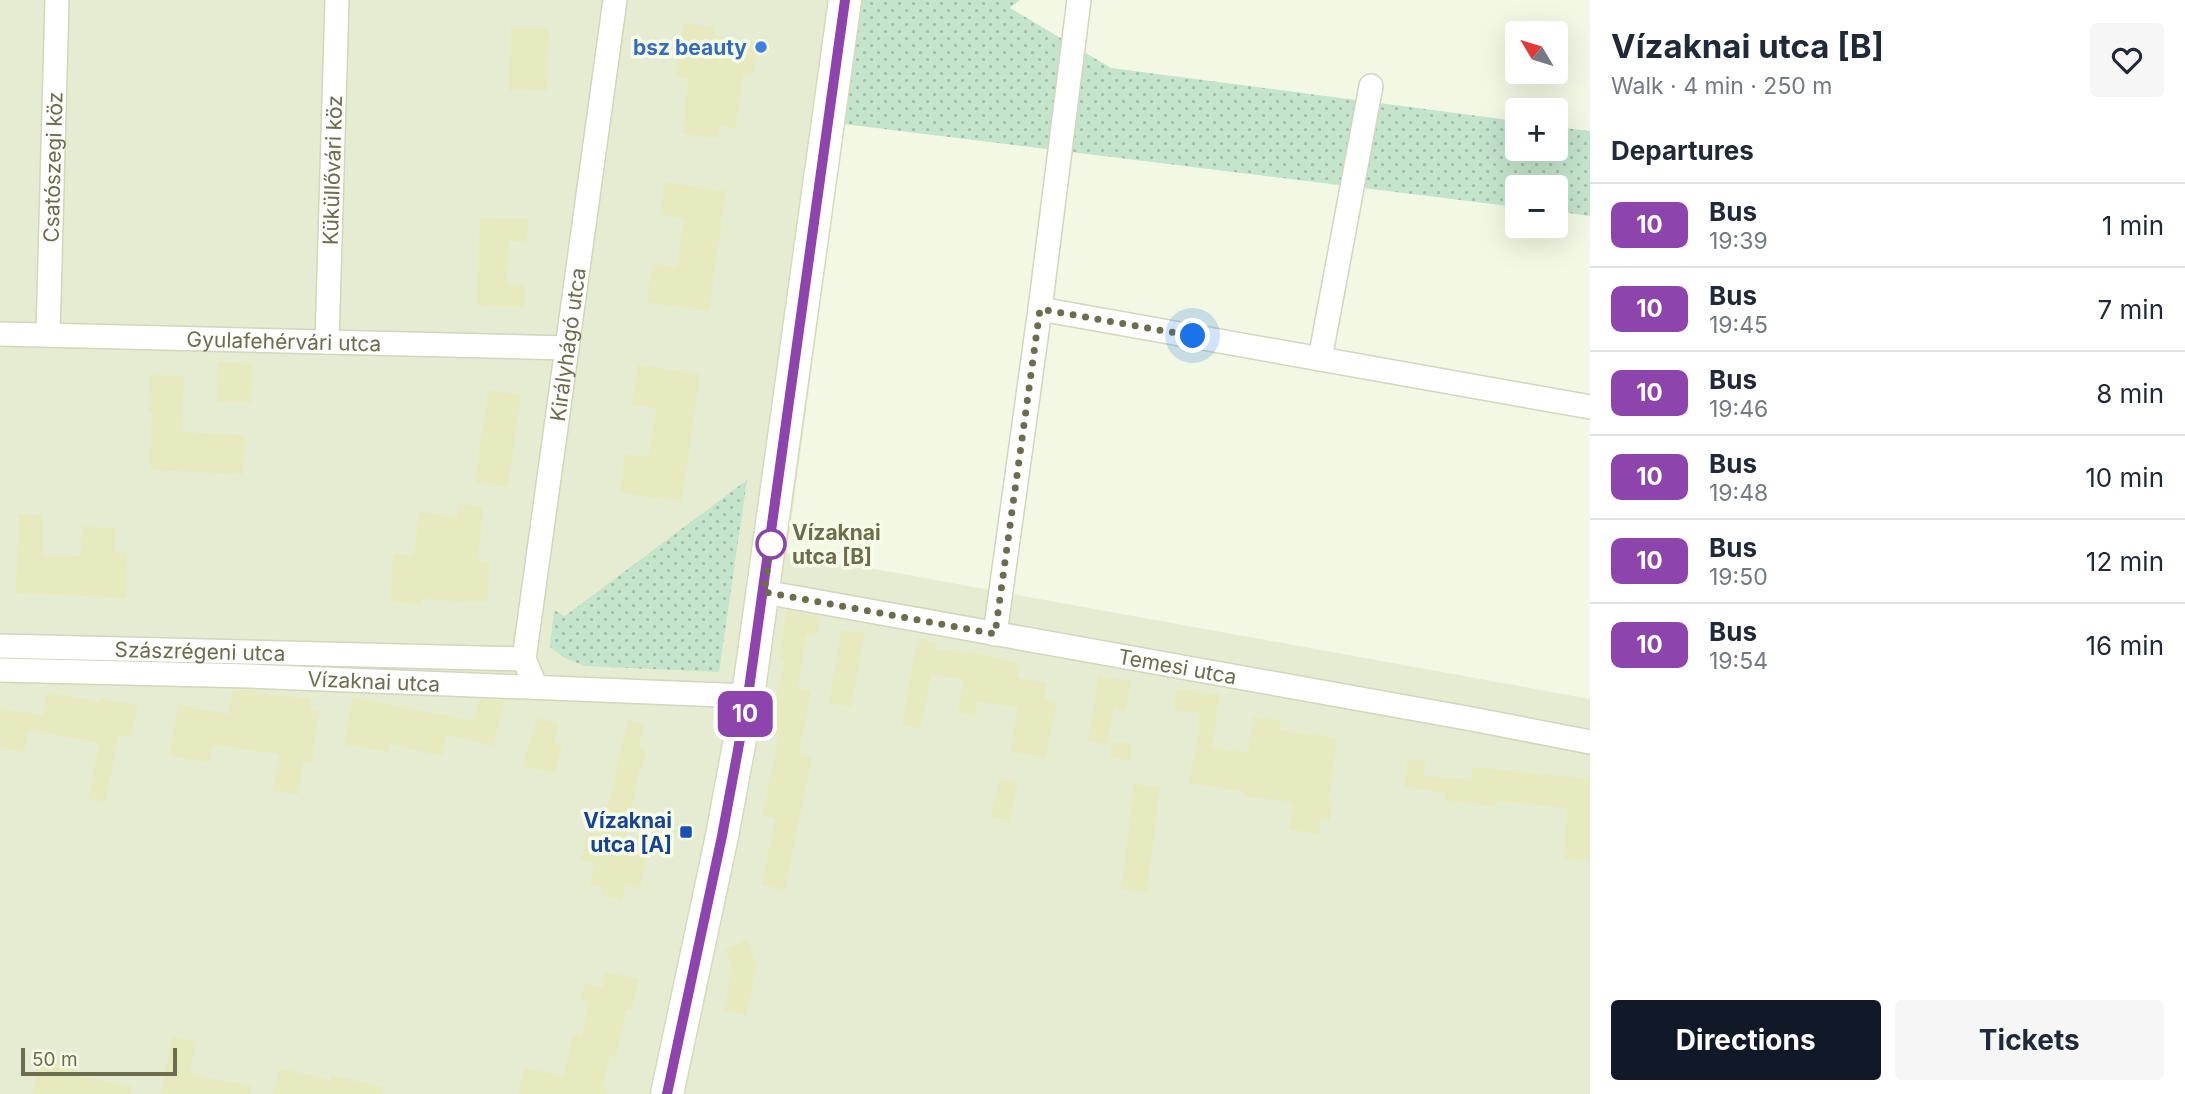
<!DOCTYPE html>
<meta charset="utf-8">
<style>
:root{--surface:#fff;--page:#f6f6f7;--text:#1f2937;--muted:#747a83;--line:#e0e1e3;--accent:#111827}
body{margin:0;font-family:Inter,sans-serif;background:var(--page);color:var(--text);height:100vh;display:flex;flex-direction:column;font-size:26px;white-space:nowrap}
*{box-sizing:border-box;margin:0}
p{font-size:23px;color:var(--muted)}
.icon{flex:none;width:38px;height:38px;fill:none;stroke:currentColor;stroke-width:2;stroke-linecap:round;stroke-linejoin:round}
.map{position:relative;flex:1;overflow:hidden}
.details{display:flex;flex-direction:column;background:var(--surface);width:595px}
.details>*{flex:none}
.badge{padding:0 14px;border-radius:10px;font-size:24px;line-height:46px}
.needle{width:46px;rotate:308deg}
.fabs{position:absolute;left:1505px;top:21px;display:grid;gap:14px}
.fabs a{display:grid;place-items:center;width:63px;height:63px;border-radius:7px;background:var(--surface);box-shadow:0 7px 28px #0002;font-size:35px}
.scale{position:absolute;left:21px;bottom:18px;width:156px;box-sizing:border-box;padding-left:7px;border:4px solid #6c6d4d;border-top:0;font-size:19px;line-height:24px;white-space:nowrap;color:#6c6d4d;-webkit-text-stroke:5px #f7fce8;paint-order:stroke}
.you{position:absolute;width:35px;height:35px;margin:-18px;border:5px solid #fff;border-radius:50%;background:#1a73e8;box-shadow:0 0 0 10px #1a73e833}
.map>.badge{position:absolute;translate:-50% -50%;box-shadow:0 0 0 4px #fff}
h2{padding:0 21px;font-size:26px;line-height:63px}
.round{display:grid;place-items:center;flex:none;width:74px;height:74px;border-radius:7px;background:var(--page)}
.summary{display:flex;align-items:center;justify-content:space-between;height:119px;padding:0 21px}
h1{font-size:33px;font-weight:700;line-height:52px}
.primary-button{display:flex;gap:14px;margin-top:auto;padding:14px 21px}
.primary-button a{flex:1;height:80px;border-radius:7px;background:var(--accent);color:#fff;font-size:28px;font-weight:700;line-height:80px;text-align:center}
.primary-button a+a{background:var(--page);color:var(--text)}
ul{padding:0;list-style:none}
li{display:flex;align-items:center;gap:21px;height:84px;padding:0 21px;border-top:2px solid var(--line)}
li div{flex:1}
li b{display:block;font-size:26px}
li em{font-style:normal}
li .badge{min-width:77px;font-weight:700;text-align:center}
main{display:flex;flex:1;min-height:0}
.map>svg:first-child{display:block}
.residential{fill:#e6ecd1}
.grass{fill:url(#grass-dots)}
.building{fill:#e7eabe}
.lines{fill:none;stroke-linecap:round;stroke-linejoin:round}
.street-casing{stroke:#d2d6bb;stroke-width:26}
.secondary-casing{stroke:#d6daba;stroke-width:35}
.street{stroke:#fff;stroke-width:23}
.secondary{stroke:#fff;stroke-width:32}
.line-casing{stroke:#fff;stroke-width:16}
.line{stroke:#8e44ad;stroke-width:10}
.walk{stroke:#6c6d4d;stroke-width:7;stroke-dasharray:0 12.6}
.shop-dot{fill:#3f7fe0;stroke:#f7fce8;stroke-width:2.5}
.stop-dot{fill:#fff;stroke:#8e44ad;stroke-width:3.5}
.transit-dot{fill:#1a4fb4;stroke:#f7fce8;stroke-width:2.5}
.labels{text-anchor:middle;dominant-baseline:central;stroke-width:7;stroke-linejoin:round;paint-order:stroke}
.shop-label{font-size:21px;font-weight:bold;fill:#366cbe;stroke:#f7fce8;text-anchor:end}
.street-label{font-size:21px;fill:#6c6d4d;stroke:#f7fce8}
.stop-label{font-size:21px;font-weight:bold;fill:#6c6d4d;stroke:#f7fce8;text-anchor:start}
.transit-label{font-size:21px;font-weight:bold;fill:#164399;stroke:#f7fce8;text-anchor:end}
</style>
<main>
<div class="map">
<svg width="1590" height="1094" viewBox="0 0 1590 1094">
<defs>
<pattern id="grass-dots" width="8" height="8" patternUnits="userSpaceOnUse" patternTransform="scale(1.75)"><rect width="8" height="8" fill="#c4e4cc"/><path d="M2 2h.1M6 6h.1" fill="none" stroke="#a3bda8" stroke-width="1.8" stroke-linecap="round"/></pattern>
</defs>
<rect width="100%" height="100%" fill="#f2f8e3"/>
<path class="residential" d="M0,0h861l-74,553 803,146v395h-1590z"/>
<path class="grass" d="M861,0h159l-10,8 101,60 406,53v28h39v-22l34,4v85l-34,-5v-24h-39v20l-673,-83z
M747,480l-28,192 -134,-6 -22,-9 -13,-10 4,-37 11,6z"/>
<path class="building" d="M683,23l32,4 -1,9 44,6 -5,34 -10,-1 -7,53 -16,-2 -2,13 -35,-5 5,-56 -13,-2z
M511,27l38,1 -2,63 -38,-1z
M664,182l62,9 -17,120 -62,-9 6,-38 24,3 7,-48 -24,-4z
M480,218l48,1 -1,22h-18l-1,21 -1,22 19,1 -1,22 -48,-2z
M218,362l35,2 -2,39 -34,-2z
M638,365l62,9 -18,127 -62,-8 5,-39 24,3 7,-49 -24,-3z
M149,375l35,1 -2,56 63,3 -2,39 -94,-4 3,-56h-4z
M488,390l33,5 -13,92 -33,-5z
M458,504l25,3 -5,54 12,1 -3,41 -65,-4v5l-32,-2 3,-48 21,1 5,-43 38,5z
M19,514l24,1 -1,40 39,1 1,-29 33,1 -1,24 13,1 -1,45 -110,-5z
M786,610l34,6 -3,20 -11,-1 -8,53 13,3 -12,64 13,2 -27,133 -23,-5 13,-66 -13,-3 17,-81 -9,-2 14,-73 -5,-1z
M841,630l24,3 -14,74 -22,-4z
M917,639l20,4 -1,6 33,4v-2l51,12 -2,15 29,5 -2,16 12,2 -11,57 -36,-6 8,-44 -40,-7 -3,15 -17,-3 6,-34 -33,-4 -10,54 -19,-4z
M1098,676l33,5 -5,29 -12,-2 -6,36 -20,-3z
M1176,689l44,5 -8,53 36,6 5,-36 27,4 -1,9 58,8 -8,60h3l-2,23 -9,-2 -2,15 -29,-4 3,-28 -50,-6 1,-4 -55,-9 11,-57h-3l2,-13 -26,-3z
M232,690h26v3l53,6 -1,10 9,1 -7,53 -9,-1 -4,32 -26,-3 5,-37 -65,-9 -4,18 -40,-8 10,-51 50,10z
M47,692l53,10 1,-4 37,8 -7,31 -13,-2 -12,67 -17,-3 10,-56 -71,-13 -3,22 -25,-4v-40l43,7z
M353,697l121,24 6,-22 24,2 -11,45 -46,-12 -5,22 -52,-12 -2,8 -44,-8z
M536,718l23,6 -5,19 8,2 -7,29 -32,-8z
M628,720l16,4 -5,24 7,2 -4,19 -2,-1 -15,72 24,6 -9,42 -15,-4 -3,16 -21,-4 2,-9 -13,-2 5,-22 -15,-3 7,-28 14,3z
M1111,741l21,2 -2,17 -20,-2z
M1408,759l18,2 -2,15 47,4 2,-13 117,12v82l-26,-2 3,-51 -71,-7v6l-51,-7 1,-7 -42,-6z
M999,778l19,4 -8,40 -19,-4z
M1134,784l26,3 -13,106 -26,-3z
M748,940l9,25 -11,50 -23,-5 9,-41 -7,-20z
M605,972l34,7 -7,32 -6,-1 -10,47 -6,-1 -7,31 4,1 -1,6h-88l6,-27 39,10 10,-43 9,2 7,-34 -8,-2 4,-17 17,4z
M172,1037l24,4 -6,33 62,12 -1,8h-90z
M39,1055l37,6 -3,14 59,11 -1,8h-98z
M279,1068l51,12 1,-5 52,12 -1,7h-109z"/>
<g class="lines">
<g class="street-casing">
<g id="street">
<path d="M1040,309l550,98"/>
<path id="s1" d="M0,334l567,14"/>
<path id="s2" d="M48,335l9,-335"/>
<path id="s3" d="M327,342l10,-342"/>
<path d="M1320,359l51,-273"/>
<path id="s4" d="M764,592l708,127 118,23"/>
<path d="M995,634l45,-325 39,-309"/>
<path id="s5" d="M0,646l524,13"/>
<path id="s6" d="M0,670l250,6 498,20"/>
<path id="s7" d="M536,687l-12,-28 91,-659"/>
</g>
</g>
<g class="secondary-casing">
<path id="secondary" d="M667,1094l55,-258 26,-140 97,-696"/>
</g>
<use href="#street" class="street"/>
<use href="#secondary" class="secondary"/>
</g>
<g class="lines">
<g class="line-casing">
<path id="line" d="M667,1094l55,-258 26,-140 97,-696"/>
</g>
<use href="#line" class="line"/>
<path class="walk" d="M771,544l1,-5 -8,53 231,42 45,-325 153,27"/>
</g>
<circle class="shop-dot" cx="761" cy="47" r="7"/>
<circle class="stop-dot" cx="771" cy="544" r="14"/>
<rect class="transit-dot" x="679" y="825" width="14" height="14" rx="3.5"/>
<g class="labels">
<g class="shop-label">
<text x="747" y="47">bsz beauty</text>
</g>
<g class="street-label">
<text stroke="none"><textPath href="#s2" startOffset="168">Csatószegi köz</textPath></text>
<text stroke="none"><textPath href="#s3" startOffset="172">Küküllővári köz</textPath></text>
<text stroke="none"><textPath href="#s1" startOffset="284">Gyulafehérvári utca</textPath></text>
<text stroke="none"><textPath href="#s7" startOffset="348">Királyhágó utca</textPath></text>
<text stroke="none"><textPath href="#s5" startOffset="200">Szászrégeni utca</textPath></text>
<text stroke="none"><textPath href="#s4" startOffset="420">Temesi utca</textPath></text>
<text stroke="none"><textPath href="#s6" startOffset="374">Vízaknai utca</textPath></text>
</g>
<g class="stop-label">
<text x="792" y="532">Vízaknai<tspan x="792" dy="24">utca [B]</tspan></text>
</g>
<g class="transit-label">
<text x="672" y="820">Vízaknai<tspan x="672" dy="24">utca [A]</tspan></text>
</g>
</g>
</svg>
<div class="fabs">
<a><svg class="needle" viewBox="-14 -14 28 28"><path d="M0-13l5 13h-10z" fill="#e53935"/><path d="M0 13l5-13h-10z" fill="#747a83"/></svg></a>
<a>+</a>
<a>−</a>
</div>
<div class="scale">50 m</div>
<div class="you" style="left:1193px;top:336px"></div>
<b class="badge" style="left:745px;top:714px;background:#8e44ad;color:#fff">10</b>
</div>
<section class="details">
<div class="summary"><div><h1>Vízaknai utca [B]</h1><p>Walk · 4 min · 250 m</p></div><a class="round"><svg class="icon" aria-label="heart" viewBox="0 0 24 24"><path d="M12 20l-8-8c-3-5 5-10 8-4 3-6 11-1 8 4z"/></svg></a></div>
<h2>Departures</h2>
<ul>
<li><span class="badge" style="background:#8e44ad;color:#fff">10</span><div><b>Bus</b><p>19:39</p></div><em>1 min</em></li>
<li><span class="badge" style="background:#8e44ad;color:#fff">10</span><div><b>Bus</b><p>19:45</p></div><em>7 min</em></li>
<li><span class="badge" style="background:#8e44ad;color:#fff">10</span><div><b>Bus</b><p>19:46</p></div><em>8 min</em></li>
<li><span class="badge" style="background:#8e44ad;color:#fff">10</span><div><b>Bus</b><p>19:48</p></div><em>10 min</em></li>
<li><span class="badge" style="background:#8e44ad;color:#fff">10</span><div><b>Bus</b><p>19:50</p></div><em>12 min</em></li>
<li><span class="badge" style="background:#8e44ad;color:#fff">10</span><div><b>Bus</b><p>19:54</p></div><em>16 min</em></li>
</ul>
<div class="primary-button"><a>Directions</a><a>Tickets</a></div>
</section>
</main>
